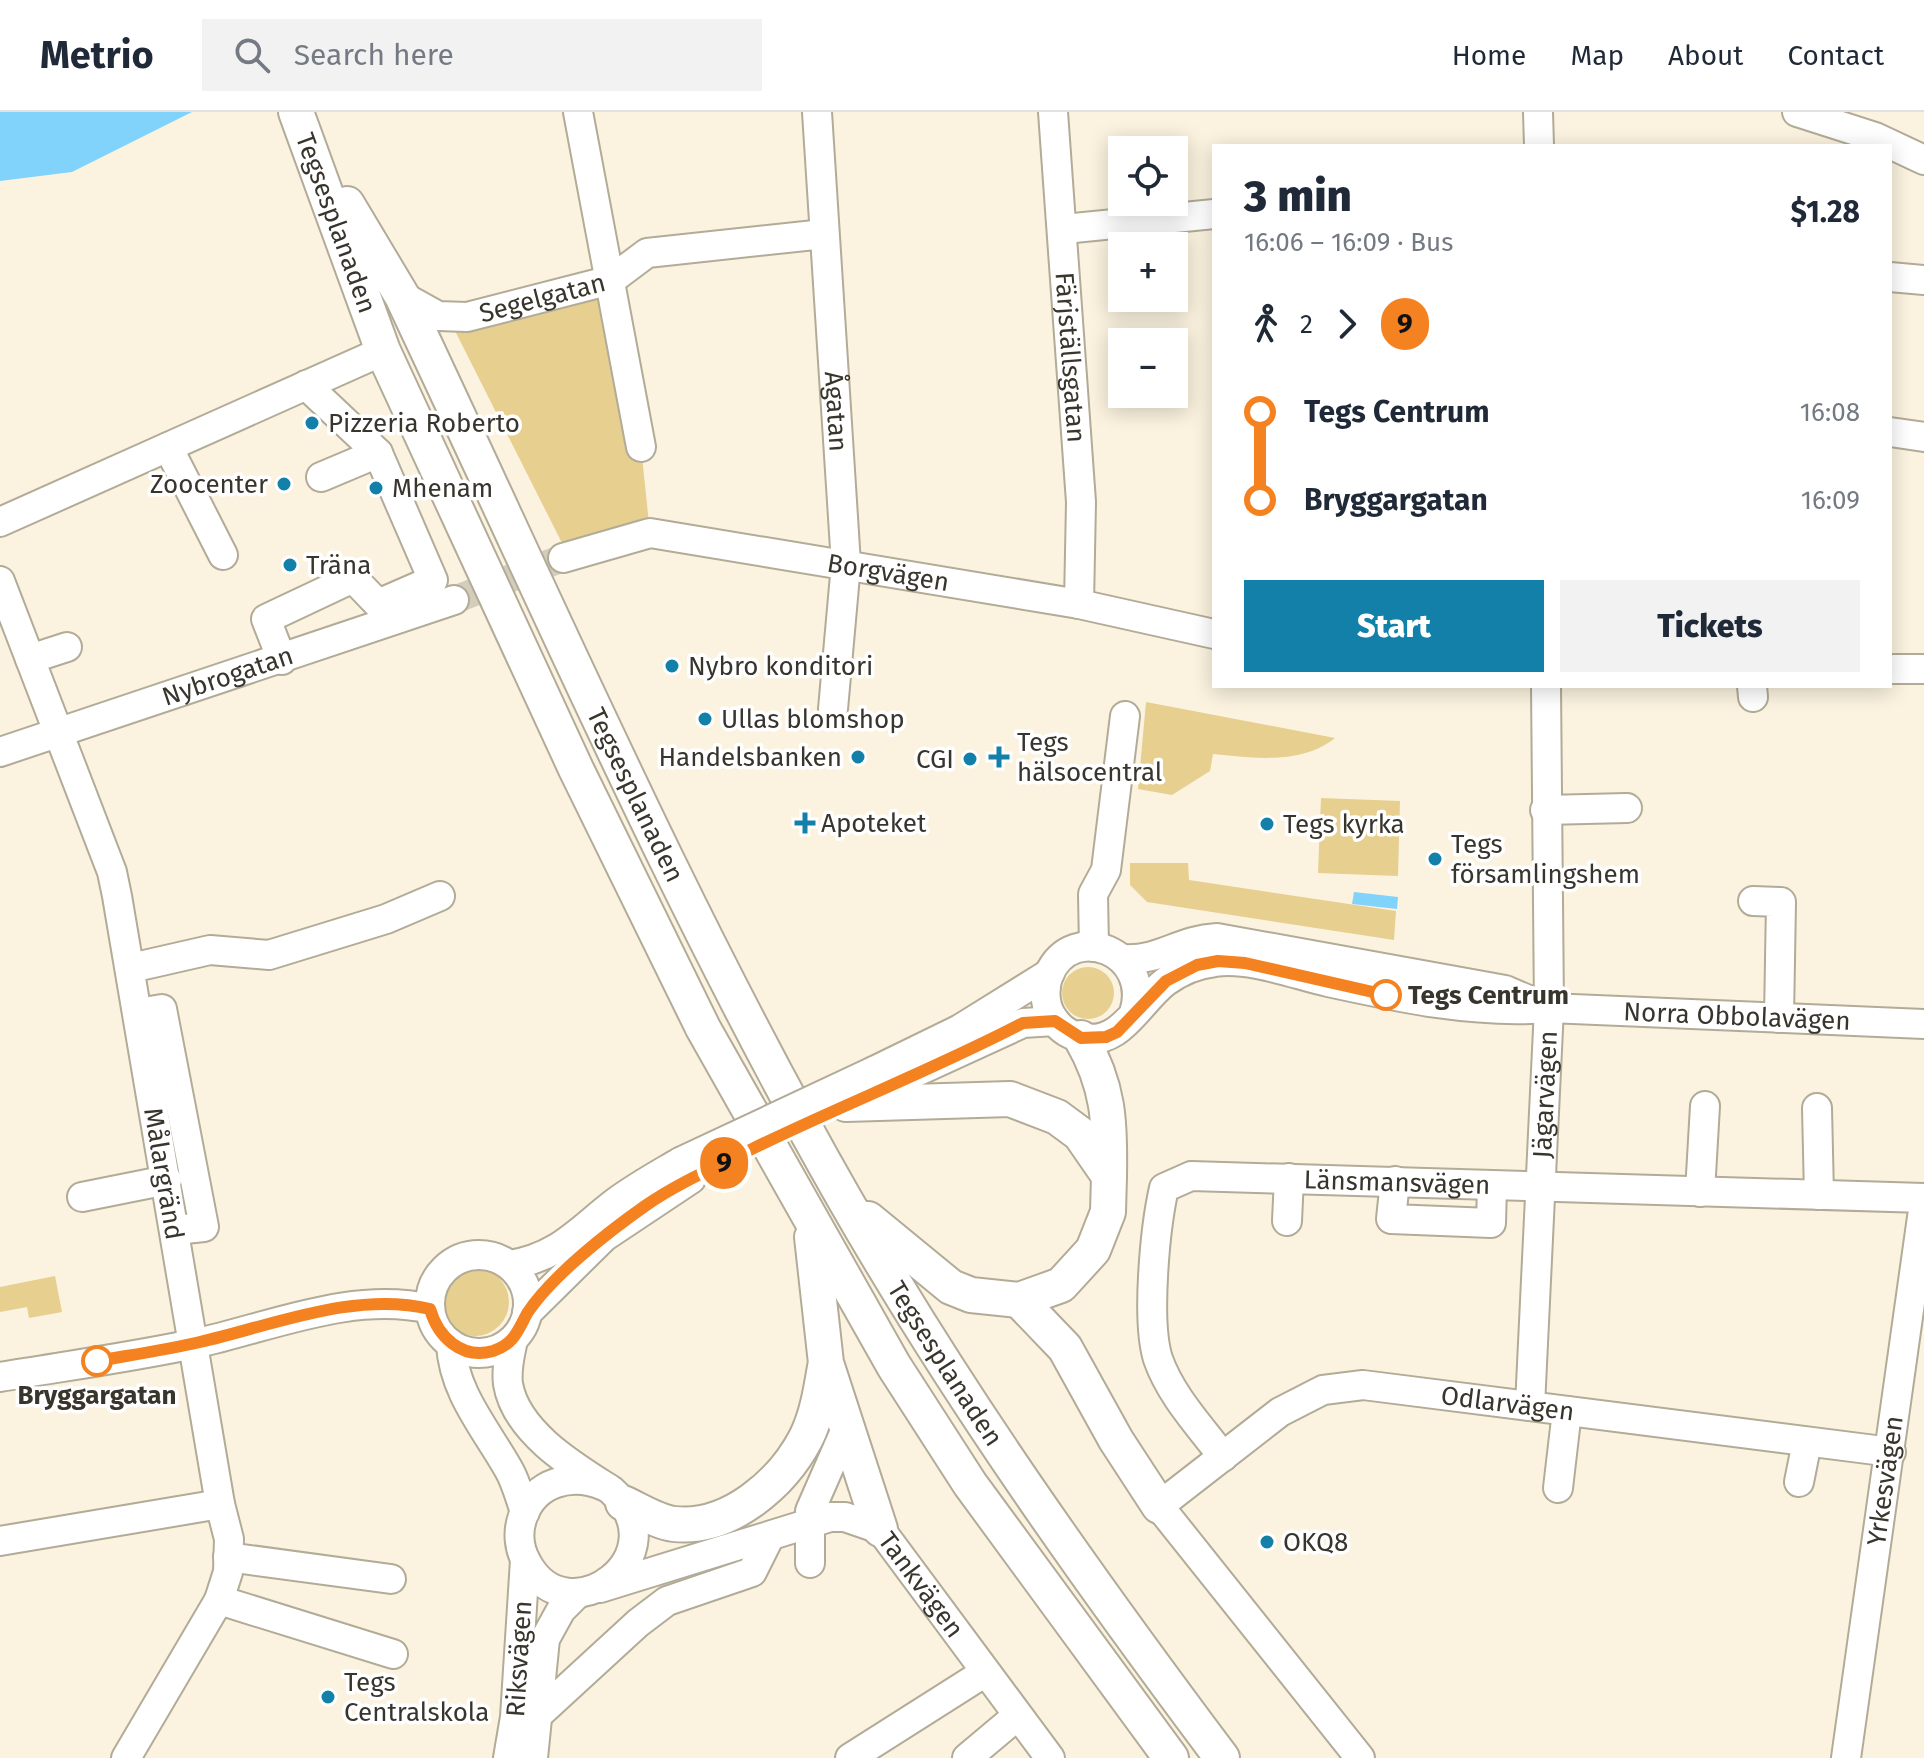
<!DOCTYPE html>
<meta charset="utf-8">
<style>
:root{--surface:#fff;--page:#f2f2f3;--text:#1f2937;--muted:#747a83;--line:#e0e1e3;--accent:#1280a8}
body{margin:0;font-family:"Fira Sans",sans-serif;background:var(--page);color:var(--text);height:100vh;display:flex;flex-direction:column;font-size:30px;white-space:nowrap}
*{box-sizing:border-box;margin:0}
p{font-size:26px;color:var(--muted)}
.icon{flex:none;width:44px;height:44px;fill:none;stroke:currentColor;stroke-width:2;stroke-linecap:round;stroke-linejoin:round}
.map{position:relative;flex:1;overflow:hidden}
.sheet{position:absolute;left:1212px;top:32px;width:680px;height:544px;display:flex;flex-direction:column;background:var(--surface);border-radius:0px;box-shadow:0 4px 20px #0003}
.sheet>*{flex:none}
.badge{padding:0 16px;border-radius:26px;font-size:28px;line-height:52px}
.buttons{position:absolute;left:1108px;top:24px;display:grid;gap:16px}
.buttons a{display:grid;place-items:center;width:80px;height:80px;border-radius:0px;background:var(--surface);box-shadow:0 4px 20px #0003;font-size:40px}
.map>.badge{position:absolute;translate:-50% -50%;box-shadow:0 0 0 4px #fff}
.legs{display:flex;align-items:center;gap:12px;height:88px;padding:0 32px;font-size:26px}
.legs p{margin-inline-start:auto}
.headline{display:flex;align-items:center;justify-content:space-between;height:136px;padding:0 32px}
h1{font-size:44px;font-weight:800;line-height:60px}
.primary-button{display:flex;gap:16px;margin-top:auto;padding:16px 32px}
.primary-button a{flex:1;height:92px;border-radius:0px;background:var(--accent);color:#fff;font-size:32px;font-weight:800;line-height:92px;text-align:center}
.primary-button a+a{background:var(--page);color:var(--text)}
ul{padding:0 32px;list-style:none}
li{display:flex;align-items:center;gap:28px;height:88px;font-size:30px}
li i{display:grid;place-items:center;width:12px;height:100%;margin:0 10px;background:currentColor}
li i::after{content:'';width:20px;height:20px;margin:-10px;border:6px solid;border-radius:50%;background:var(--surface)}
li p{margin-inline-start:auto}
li:first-child i{background:linear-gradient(#0000 50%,currentColor 0)}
li:last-child i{background:linear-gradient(currentColor 50%,#0000 0)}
header{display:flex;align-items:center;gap:48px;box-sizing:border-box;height:112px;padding:0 40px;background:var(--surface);border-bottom:2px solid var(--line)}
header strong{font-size:38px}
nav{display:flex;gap:44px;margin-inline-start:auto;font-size:28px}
.search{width:560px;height:72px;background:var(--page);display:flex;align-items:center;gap:20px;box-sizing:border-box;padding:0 28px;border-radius:0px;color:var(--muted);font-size:30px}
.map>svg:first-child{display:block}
.green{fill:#e6cf8f}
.water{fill:#82d3fb}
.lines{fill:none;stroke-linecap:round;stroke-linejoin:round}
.minor-tunnel{stroke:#d4cdbb;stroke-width:28;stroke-dasharray:28 14;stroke-linecap:butt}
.minor-casing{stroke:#b2ab97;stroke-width:32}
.major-casing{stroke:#b2ab97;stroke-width:38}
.minor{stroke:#fff;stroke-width:28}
.major{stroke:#fff;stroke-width:34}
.minor-bridge-casing{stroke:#b2ab97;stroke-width:32;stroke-linecap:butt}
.minor-bridge{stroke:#fff;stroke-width:28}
.line-1-casing{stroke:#fff;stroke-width:18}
.line-1{stroke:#f58220;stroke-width:12}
.poi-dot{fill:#1280a8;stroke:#fff;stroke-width:3}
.stop-1-dot{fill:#fff;stroke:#f58220;stroke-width:4}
.labels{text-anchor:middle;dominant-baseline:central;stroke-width:7;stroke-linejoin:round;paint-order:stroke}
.street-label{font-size:26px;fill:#38352d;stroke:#fff}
.poi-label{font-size:26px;fill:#38352d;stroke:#fff;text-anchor:start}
.stop-label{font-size:26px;font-weight:bold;fill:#38352d;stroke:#fff;text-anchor:start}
</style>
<header>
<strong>Metrio</strong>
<div class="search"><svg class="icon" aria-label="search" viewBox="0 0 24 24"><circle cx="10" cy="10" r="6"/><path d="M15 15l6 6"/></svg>Search here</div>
<nav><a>Home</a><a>Map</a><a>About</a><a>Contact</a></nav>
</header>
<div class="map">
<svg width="1924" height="1646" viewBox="0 0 1924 1646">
<rect width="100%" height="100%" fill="#fbf3df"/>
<path class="green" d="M611,168l30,167 9,86 -87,12 -114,-226z
M1146,590l189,36c-33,27 -83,20 -122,16l-3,17 -38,24 -34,-6z
M1321,686l79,3 -2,75 -80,-3z
M1130,751h58l1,17 207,31 -2,29 -247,-38 -17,-17z
M1062 881a26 26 0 1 1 52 0a26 26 0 1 1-52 0Z
M441 1190a34 34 0 1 1 68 0a34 34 0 1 1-68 0Z
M55,1164l7,36 -33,6 -2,-11 -27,5v-25z"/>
<path class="water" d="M0,0h192l-120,60 -72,9z
M1354,780l44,5 -1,12 -45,-5z"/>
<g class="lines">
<path class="minor-tunnel" d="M454,488l109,-42"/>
<g class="minor-casing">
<g id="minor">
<path d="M578,0l63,335"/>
<path id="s1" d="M817,0l29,452 -13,145"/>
<path id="s2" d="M1053,0l28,390 -2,102"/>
<path d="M1538,0l1,34"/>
<path d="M1797,0l78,25 49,23"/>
<path d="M1064,117l150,-15"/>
<path d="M1890,165l34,3"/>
<path id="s3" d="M402,184l36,20 29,1 144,-37 36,-27 177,-19"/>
<path d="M306,273l72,68"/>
<path d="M1890,320l34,5"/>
<path d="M168,335l55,108"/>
<path d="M0,410l383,-171"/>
<path id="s4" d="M563,446l87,-25 429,71 135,30"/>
<path id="s5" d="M0,469l112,291 5,24 103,608 9,35 -1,33 -9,28 -93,158"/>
<path d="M30,547l37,-12"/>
<path d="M282,548l-16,-41 87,-41 25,26 55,-24 -55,-127 -57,24"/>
<path d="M1890,557h34"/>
<path d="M1752,574l1,11"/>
<path id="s6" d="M0,640l454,-152"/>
<path d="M1545,698l82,-2"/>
<path d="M1753,789l28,1 -2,116"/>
<path d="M1094,835l-1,-53 13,-24 19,-154"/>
<path d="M1123,847c39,2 55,-19 94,-21l288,52 40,17"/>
<path d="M131,856l79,-18 59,5 117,-36 54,-23"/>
<path d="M138,901l24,-4 42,218 -29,3"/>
<path id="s7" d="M1134,901c19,-61 -61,-93 -85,-39 -5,13 -5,29 2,41 6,11 16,19 28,22 40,12 59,-34 86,-55 15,-11 31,-18 50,-20 36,-5 78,12 113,20 73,16 147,32 221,26l375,16"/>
<path d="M874,959l86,-42 90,-56"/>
<path d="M853,989l170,-78 32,-2"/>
<path d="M1817,996l2,87"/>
<path d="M1395,1069l-4,38 100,4 1,-37"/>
<path d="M1700,1080l5,-86"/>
<path d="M82,1085l85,-17"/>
<path d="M1287,1109l2,-43"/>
<circle cx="479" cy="1192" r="49"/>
<path d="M510,1153c49,-8 68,-34 106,-63 20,-15 42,-27 64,-40"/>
<path d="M527,1201l77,-76 87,-58"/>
<path d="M513,1228c-3,14 -7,29 -5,44 8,48 65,82 103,106 71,64 -43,149 -84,73 -8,-14 -10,-31 -4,-47 12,-34 49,-44 81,-30"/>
<path d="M451,1232c2,48 35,85 58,126 7,12 11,28 16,42"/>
<path d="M0,1265c66,-11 133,-20 198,-34 75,-17 156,-52 232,-34"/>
<path id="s8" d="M1530,1294l19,-398 -3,-322"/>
<path id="s9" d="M1223,1345c-23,-31 -52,-61 -65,-98 -12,-38 -3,-131 6,-171l27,-12 733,22"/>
<path d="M1799,1370l8,-40"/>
<path d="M1558,1376l9,-77"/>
<path d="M0,1429l220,-37"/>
<path d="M228,1445l163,22"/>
<path d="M810,1451v-52l35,-80"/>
<path id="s10" d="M600,1476l230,-71h15l35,12 170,229"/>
<path d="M219,1488l174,54"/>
<path d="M540,1601l98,-90 29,-22 85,-29 17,-34"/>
<path id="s11" d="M508,1646l7,-41 10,-157"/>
<path d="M533,1646l12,-119 16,-29 17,-17"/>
<path d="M850,1646l134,-85"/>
<path d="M967,1646l50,-42"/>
<path id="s12" d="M1360,1646l-201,-252 121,-94 43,-22 40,-5 528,67"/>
<path id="s13" d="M1846,1646l78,-555"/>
</g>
</g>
<g class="major-casing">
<g id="major">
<path id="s14" d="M296,0l87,239 193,418 127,259 191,338 76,118 201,274"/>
<path id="s15" d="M347,92l55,92c143,302 276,611 442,902 112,196 243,380 378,560"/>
<path d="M1081,926c28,48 29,84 28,138"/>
<path d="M846,992l164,-5 47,18 23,17 29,42 -1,36 -15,38 -32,35 -42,15 -48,-5 -20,-8 -83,-68"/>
<path d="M812,1125l14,126 54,166"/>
<path d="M1019,1188l46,48 51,92 43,66"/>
<path d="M623,1391c16,7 34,19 51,21 55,6 108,-40 132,-86 11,-22 15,-47 19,-71"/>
</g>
</g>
<use href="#minor" class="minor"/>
<use href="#major" class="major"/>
<g class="minor-bridge-casing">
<path id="minor-bridge" d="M680,1050l194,-91"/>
</g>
<use href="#minor-bridge" class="minor-bridge"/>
</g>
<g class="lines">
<g class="line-1-casing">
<path id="line-1" d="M97,1249c34,-6 69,-11 103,-19 74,-17 155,-51 230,-33 8,28 32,51 63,42 22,-7 25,-22 35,-39 25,-37 80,-80 117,-106 33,-23 71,-39 107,-57 90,-44 183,-80 271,-126l32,-2 26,17 25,-1 11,-5 49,-51 31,-16 21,-4 27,2 141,32"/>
</g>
<use href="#line-1" class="line-1"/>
</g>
<g class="poi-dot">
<circle cx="312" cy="311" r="8"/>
<circle cx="284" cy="372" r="8"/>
<circle cx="376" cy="376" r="8"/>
<circle cx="290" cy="453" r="8"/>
<circle cx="672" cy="554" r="8"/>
<circle cx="705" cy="607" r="8"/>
<circle cx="858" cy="645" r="8"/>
<path d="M995 633h8v8h8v8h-8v8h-8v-8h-8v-8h8z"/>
<circle cx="970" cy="647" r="8"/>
<path d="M801 699h8v8h8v8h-8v8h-8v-8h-8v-8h8z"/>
<circle cx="1267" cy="712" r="8"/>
<circle cx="1435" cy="747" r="8"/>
<circle cx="1267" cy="1430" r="8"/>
<circle cx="328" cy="1585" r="8"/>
</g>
<g class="stop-1-dot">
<circle cx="1386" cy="883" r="14"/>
<circle cx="97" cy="1249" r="14"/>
</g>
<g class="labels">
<g class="street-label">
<text stroke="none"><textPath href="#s14" startOffset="118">Tegsesplanaden</textPath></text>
<text stroke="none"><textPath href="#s3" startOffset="148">Segelgatan</textPath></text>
<text stroke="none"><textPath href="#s2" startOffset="246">Färjställsgatan</textPath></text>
<text stroke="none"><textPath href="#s1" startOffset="300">Ågatan</textPath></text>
<text stroke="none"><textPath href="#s4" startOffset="332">Borgvägen</textPath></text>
<text stroke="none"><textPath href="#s6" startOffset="240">Nybrogatan</textPath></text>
<text stroke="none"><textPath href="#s15" startOffset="658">Tegsesplanaden</textPath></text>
<text stroke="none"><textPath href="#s7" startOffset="914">Norra Obbolavägen</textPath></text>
<text stroke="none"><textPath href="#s8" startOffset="312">Jägarvägen</textPath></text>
<text stroke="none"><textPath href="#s5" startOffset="618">Målargränd</textPath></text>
<text stroke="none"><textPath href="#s9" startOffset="526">Länsmansvägen</textPath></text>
<text stroke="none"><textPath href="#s15" startOffset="1306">Tegsesplanaden</textPath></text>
<text stroke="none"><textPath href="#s12" startOffset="710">Odlarvägen</textPath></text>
<text stroke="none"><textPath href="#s13" startOffset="280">Yrkesvägen</textPath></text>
<text stroke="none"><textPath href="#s10" startOffset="362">Tankvägen</textPath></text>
<text stroke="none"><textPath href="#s11" startOffset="100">Riksvägen</textPath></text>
</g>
<g class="poi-label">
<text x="328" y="311">Pizzeria Roberto</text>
<text x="268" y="372" text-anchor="end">Zoocenter</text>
<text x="392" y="376">Mhenam</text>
<text x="306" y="453">Träna</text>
<text x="688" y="554">Nybro konditori</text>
<text x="721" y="607">Ullas blomshop</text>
<text x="1017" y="630">Tegs<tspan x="1017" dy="30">hälsocentral</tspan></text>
<text x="842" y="645" text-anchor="end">Handelsbanken</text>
<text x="954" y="647" text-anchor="end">CGI</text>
<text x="821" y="711">Apoteket</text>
<text x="1283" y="712">Tegs kyrka</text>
<text x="1451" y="732">Tegs<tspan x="1451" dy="30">församlingshem</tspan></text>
<text x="1283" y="1430">OKQ8</text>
<text x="344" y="1570">Tegs<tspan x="344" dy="30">Centralskola</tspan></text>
</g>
<g class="stop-label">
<text x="1408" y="883">Tegs Centrum</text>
<text x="97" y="1283" text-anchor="middle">Bryggargatan</text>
</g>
</g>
</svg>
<div class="buttons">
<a><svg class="icon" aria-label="locate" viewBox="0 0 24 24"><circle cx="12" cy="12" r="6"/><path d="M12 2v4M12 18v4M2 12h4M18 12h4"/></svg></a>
<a>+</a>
<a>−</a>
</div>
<b class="badge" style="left:724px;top:1051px;background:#f58220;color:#111">9</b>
<section class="sheet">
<div class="headline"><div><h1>3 min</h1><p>16:06 – 16:09 · Bus</p></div><b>$1.28</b></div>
<div class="legs"><svg class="icon" aria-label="walk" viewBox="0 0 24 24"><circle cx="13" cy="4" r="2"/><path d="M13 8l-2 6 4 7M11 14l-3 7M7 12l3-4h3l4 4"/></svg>2<svg class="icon" aria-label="forward" viewBox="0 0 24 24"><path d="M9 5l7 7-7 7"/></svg><b class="badge" style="background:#f58220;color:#111">9</b></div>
<ul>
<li><i style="color:#f58220"></i><b>Tegs Centrum</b><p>16:08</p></li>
<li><i style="color:#f58220"></i><b>Bryggargatan</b><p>16:09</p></li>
</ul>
<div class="primary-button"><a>Start</a><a>Tickets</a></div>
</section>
</div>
